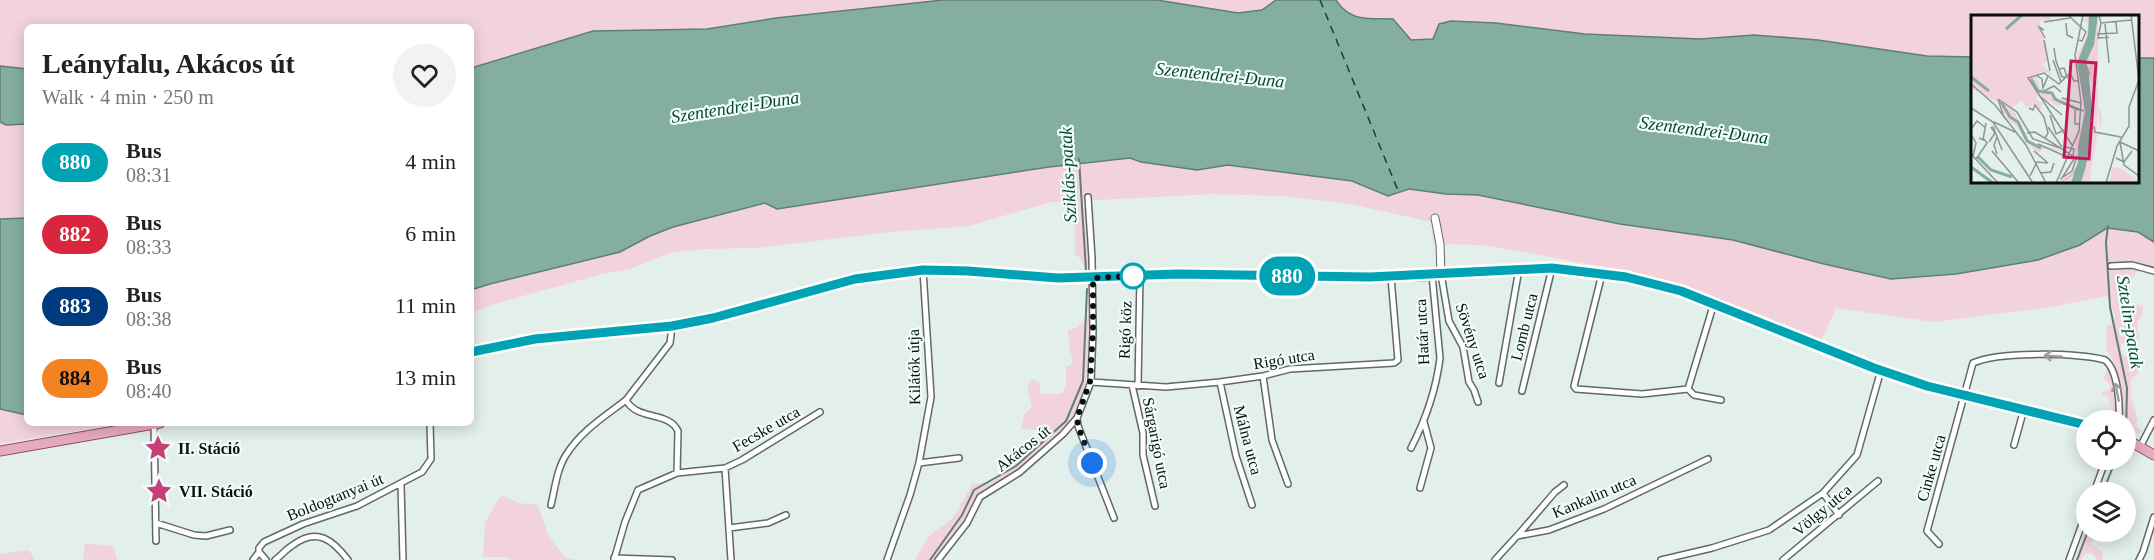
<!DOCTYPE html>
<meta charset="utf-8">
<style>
:root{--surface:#fff;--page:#f2f2f2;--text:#222;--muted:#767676}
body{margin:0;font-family:Georgia,serif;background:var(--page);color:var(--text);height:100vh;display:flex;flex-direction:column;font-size:22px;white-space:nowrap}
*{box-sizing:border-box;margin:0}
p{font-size:20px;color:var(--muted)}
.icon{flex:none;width:33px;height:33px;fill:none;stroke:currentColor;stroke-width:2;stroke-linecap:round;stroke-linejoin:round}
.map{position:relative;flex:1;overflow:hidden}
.drawer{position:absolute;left:24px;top:24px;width:450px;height:402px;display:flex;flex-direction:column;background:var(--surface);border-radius:9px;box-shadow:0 3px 15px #0003}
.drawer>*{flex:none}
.badge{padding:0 12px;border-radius:20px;font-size:21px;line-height:39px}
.fabs{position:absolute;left:2076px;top:410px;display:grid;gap:12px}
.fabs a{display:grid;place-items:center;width:60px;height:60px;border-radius:50%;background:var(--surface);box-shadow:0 3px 15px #0003;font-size:30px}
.you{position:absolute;width:30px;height:30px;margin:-15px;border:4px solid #fff;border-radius:50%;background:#1a73e8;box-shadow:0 0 0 9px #1a73e833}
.map>.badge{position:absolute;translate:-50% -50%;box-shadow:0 0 0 3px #fff}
.round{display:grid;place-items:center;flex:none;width:63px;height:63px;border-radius:32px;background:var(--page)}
.headline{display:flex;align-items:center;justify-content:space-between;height:102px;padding:0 18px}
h1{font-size:28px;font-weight:700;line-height:45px}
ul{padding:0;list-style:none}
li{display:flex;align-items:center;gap:18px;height:72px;padding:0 18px}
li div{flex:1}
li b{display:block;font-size:22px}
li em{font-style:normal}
li .badge{min-width:66px;font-weight:700;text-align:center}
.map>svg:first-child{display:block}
.green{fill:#f2d3dc}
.water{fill:#84afa0;stroke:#5f7f74;stroke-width:1.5}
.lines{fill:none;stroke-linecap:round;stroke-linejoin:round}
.stream{stroke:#5f7f74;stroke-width:2}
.ferry{stroke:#0a4738;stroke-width:1.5;stroke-dasharray:8 6;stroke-linecap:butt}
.minor-casing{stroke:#5f6a66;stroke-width:8}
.tertiary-casing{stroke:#5f6a66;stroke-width:9}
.primary-casing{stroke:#8f5066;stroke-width:11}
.minor{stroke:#fff;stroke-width:5}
.tertiary{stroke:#fff;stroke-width:7}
.primary{stroke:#e7abc0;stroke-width:9}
.oneway{stroke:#9d9f9e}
.line-casing{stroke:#fff;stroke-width:14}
.line{stroke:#00a3b4;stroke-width:9}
.walk{stroke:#0a0f0d;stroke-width:6;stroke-dasharray:0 10.8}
.stop-dot{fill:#fff;stroke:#00a3b4;stroke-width:3}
.labels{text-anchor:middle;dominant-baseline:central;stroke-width:4.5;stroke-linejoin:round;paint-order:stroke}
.street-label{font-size:16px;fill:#0a0f0d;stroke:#f0fdf8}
.poi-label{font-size:16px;font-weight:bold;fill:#0a0f0d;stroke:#f0fdf8;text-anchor:start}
.water-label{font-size:18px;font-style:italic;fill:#0a4738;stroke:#f0fdf8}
.inset-river{fill:none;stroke:#84afa0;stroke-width:3}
.inset-road{fill:none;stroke:#8c9592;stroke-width:1.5}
.view{fill:#c2185b;fill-opacity:0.15;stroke:#c2185b;stroke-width:3}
.inset-edge{fill:none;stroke:#0a0f0d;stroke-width:3}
</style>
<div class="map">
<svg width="2154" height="560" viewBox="0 0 2154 560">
<rect width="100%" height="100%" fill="#e3efea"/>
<path class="green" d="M0,0h943l-167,18 -69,11 -114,2 -122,37v-41h-444v42l-27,-3z
M1157,0h119l-14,10 -24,3z
M1336,0h818v58h-16v-42h-166v41l-45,-1 -109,-16 -64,-5 -54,4 -115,-5 -89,-11 -45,-2 -12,3 -5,15 -24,1 -17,-21c-24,-1 -42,4 -57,-19z
M0,122l6,3 21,-1v94l-27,1z
M1130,158l11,4 56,8 31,-5 124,16 36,15 21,-7 37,5 32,1 142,29 113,16 91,24 67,15 65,-5 82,-14 42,-15 27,-17 31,4 16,10v27l-12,-4 -20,28 2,13 5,3 6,-5 8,2 -1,9 -5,9 2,15 -4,4 -10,-1 -4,3 1,10 14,4 3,14 -8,6v17l7,25 -4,4 8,6 -3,3 -9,-4 -1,-11 -15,-5 -7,-18 -5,-1v-3l7,-2 1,-5 -6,-7 3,-9 6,-9 -7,-11 1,-23 7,-3 1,-7 -8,-20 -56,11 -117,15 -98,-14 -14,31 -126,-49 -91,-23 -122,-22 -50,-1 -1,-22 -81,-18 -70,-8 -68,-2 -133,7 5,8 4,59 -5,-1 -5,-10 -4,-2c0,-18 2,-39 -11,-53h-13l-82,24 -77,6 -137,16 -51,1 -31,3 -43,17 -28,5 -104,29 -27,10v-23l179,-54 23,-9 92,-24 12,6 272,-42z
M1090,314c1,38 0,77 -21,109l-56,51 -32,17 -17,31 -29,38h-20l14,-24 25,-19 18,-33c18,-1 23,1 31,-16 8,-4 16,-7 22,-14 7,-8 1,-13 15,-19l-1,-5 -18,-1 3,-14 8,-8 -5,-19 6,-9 6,4 2,11h21l4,-10v-17l7,-4 -3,-13 -2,-20 9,-2z
M0,409l27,6v8h97l-124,21z
M503,496l16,7 19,2 11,32 17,21 10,2h-65l-6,-3h-22l2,-34 14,-25z
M2086,528v3h15l-1,4 -10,8 12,8 1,9h-6l-5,-7 -7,1 -4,6h-6z
M85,543l28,3 4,14h-34z
M29,550l6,10h-35v-6z"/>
<path class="water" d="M943,0h214l81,13 24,-3 14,-10h60c15,23 33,18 57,19l18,21 22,-1 6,-15 12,-3 45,2 89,11 115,5 54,-4 64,5 109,16 45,1v125h166v-124h16v184l-16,-10 -31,-4 -27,17 -42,15 -82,14 -65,5 -67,-15 -91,-24 -113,-16 -142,-29 -32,-1 -37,-5 -21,7 -36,-15 -124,-16 -31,5 -56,-8 -11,-4 -81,9 -272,42 -12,-6 -92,24 -23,9 -30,16 -130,32 -19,6v-222l122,-37 114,-2 69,-11z
M0,66l27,3v55l-21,1 -6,-3z
M27,218v197l-27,-6v-190z"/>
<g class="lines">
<path class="stream" d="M1079,159l7,111
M2108,226l-2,16 4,65 17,81 -1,43
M2103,492l13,-33
M930,560l32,-45 12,-25 42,-24 50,-45 17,-40 4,-92
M2077,560l11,-29"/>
<path class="ferry" d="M1320,0l79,193"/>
<g class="minor-casing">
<path id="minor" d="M2111,266l21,-1 22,6
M1441,274l8,47 14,26 6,35 5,8 4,12
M1602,274l-28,112 2,3 66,5 46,-5
M1263,376l9,64 16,44
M1091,382l75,5 54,-5 43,-6 27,-7 104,-6 4,-3 -7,-83
M1220,382l16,74 16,49
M1499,383l20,-114
M1132,385l11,48v22l12,51
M1138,386l2,-110
M1688,389l26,-86
M1688,389l6,6 27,5
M1522,391l30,-123
M1077,418l1,8 36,92
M154,424l2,117
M2014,445l10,-36
M2140,447l14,-27
M1411,448c15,-29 25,-57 29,-90l-8,-83
M919,463l40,-5
M725,468l6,92
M677,473l48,-5 17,-8 78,-48
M401,485l2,75
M1420,488l11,-40 -7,-26
M2094,492l12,-33
M1823,493l16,22
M551,505c4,-17 6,-36 15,-50 15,-24 39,-39 60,-55
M156,523l38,12 12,1 24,-6
M729,528l39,-5 18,-8
M1518,535l37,-43 9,-7
M1939,544l-12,-13 46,-168c26,-12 104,-10 132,-3 13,10 15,44 14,60
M614,558l58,2
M253,560l6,-8
M266,560l-7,-8v-4l5,-6 39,-18 54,-18 65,-34 9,-13 -1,-36
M275,560c6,-4 11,-11 18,-15 24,-18 40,-5 55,15
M614,560l11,-38 13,-32 39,-17 1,-42c-9,-20 -41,-10 -52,-31l44,-57 2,-17
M887,560l23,-65 9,-32 12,-66 -8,-127
M938,560l29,-37 13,-26 40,-25 43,-38 14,-16 14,-36 2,-51 -1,-73 -4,-61
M1495,560l22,-24 32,-6 55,-21 104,-50
M1661,560l51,-12 57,-18 54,-37 34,-38 24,-85
M1783,560l95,-79
M2069,560l17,-47
M2139,560l4,-8 11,-35"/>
</g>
<g class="tertiary-casing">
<path id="tertiary" d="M1435,218l5,26 1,30"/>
</g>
<g class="primary-casing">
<path id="primary" d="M471,352l64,-13 137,-13 41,-8 142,-39 68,-9 45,1 90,6 120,-3 171,3 74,-1 86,-7 43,-1 74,9 55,14 200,79 46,16 159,39
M2126,439l28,16
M0,451l160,-28"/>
</g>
<use href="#minor" class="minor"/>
<use href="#tertiary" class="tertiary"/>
<use href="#primary" class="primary"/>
</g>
<defs><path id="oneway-shaft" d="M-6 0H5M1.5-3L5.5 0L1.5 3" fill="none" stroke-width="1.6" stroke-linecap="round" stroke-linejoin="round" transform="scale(1.5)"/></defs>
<g class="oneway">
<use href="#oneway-shaft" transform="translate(2053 356) rotate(-176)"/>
<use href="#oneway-shaft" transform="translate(2117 392) rotate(-101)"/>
</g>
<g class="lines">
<g class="line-casing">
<path id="line" d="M471,352l64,-13 137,-13 41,-8 142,-39 68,-9 45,1 90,7 120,-4 192,3 182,-9 74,9 55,14 193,77 53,18 159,39"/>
</g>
<use href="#line" class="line"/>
<path class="walk" d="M1092,463l-14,-37 -1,-8 13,-36 3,-51v-53l42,-2h-2"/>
</g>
<defs>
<g id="sight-bare" transform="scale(2.07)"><path d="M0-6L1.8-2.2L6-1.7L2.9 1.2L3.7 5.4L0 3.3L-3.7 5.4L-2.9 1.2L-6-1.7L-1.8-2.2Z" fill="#c83f78" stroke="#f0fdf8" stroke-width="2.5" paint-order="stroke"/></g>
</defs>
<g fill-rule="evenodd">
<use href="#sight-bare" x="158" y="448"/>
<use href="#sight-bare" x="159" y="491"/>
</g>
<circle class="stop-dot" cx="1133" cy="276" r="12"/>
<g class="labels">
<g class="street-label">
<text transform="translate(1524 327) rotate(-76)">Lomb utca</text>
<text transform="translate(1125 330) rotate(-88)">Rigó köz</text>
<text transform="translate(1422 332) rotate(-93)">Határ utca</text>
<text transform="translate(1473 341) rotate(72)">Sövény utca</text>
<text transform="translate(1284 359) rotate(-9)">Rigó utca</text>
<text transform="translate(914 367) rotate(-91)">Kilátók útja</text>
<text transform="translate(766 429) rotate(-30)">Fecske utca</text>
<text transform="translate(1248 440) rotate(75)">Málna utca</text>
<text transform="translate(1157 443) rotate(79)">Sárgarigó utca</text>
<text transform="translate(1023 448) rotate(-38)">Akácos út</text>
<text transform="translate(1931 468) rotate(-74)">Cinke utca</text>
<text transform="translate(1594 496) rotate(-23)">Kankalin utca</text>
<text transform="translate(335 497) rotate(-22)">Boldogtanyai út</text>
<text transform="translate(1822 510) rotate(-40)">Völgy utca</text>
</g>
<g class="poi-label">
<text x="178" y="448">II. Stáció</text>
<text x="179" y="491">VII. Stáció</text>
</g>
<g class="water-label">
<text transform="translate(1220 75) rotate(6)">Szentendrei-Duna</text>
<text transform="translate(735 107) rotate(-9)">Szentendrei-Duna</text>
<text transform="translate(1704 130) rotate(7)">Szentendrei-Duna</text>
<text transform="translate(1068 175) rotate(-93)">Sziklás-patak</text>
<text transform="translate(2130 322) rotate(81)">Sztelin-patak</text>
</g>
</g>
<g transform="translate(1971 15)">
<rect width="168" height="168" fill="#e3efea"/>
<path d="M0,0h78l4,6 8,-4 6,-2 -13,6 -15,-1 9,39 -6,6 13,12 -12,-6 -7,4 5,16h10l8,9h7l12,11 -11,-9 -9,4 -21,-11 -1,5 7,3 -3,7 -6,-5 -8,2 -4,-6 -10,6 19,37 25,4 12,7 -21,-8 -10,7 -22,-29 -11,-7 -4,-15 -28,-14zM118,0l-1,20 -10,37 6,24 1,15 -7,35v17l-7,20h-14l14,-11 5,-15h-6l6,-2 -1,-12 8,-21 -1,-30 -5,-20 -1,-15 10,-18 2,-16 -5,-3zM127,3v91l3,1 1,9 -2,13 -2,-21 -2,21 7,1 -6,3 -8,47h-8l12,-62v-32l-7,-27zM141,152l11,2 16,14h-33l4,-3z" fill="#f2d3dc"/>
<path d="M118,0h9l-4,30 -8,17 4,12 4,-22 -5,25 4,44 -7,45 -5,17h-10l3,-9 -14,9h-1l14,-9 5,-11v-17l7,-35 -8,-48 11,-28z" fill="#84afa0"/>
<path class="inset-river" d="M35,14l16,-14M0,62l18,14M60,64l7,12 14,2 3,6 24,11M30,87l9,15 8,5 9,19 14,7M7,142l13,13 21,7M0,152l22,16"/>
<path class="inset-road" d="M97,0l18,17 -4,9 -3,-1M128,0l2,8 30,-3M73,7l26,-4M95,8l1,12 6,3M130,8l-3,15 11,-1M134,9l4,39M73,15l-5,-3 6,11M126,19l20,-1 -1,-11M73,25l6,31M83,33l2,13 6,16h5l-3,-9 -5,1M82,45l8,22M65,60l6,4 1,9 5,-12M0,69l24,21 31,40 20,38M73,76l10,-5 7,6M70,82l21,18M91,83l19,5M27,84l19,13 16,27 27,9M27,84l6,19M91,88l22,8M0,93l22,14 40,61M58,93l4,2 2,-5 9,12 4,16 -3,5M104,95v14h4M79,100l6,19 8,-4M23,107l21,10M22,111l9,24M123,111l1,6 26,5M77,112l14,20M0,114l6,-8 9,7M56,118l8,-1 38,24 1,-7 -8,-2M0,119l5,9 -3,13M26,122l-3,8 3,9M8,123l4,2 3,-17M18,127l6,-9 -4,-6M149,127l4,23 15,11M149,127l19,9M67,129l29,13M101,130l-44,-67 16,-5 15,11 11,-11 4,8h4M21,136l27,32M63,136l14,12M0,139l27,29M145,143l8,4 8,-11M5,144l11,-16 -3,-4M69,158l11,-1 3,-9M59,161l7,-14 11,1M91,163l12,-19M89,164l12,-8 5,-15M85,168l23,-52 2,-29 -6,-47 8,-40M135,168l11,-37 12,-20v-19l10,-27 -8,-65"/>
<path class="view" d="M100,46l25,2 -7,96 -25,-2z"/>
<rect width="168" height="168" class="inset-edge"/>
</g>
</svg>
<div class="fabs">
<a><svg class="icon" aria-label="locate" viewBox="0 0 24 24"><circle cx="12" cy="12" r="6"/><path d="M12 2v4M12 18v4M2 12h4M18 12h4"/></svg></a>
<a><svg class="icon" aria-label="layers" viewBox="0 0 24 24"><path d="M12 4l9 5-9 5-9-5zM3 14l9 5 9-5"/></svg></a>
</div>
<div class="you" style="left:1092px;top:463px"></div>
<b class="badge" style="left:1287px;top:276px;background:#00a3b4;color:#fff">880</b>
<section class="drawer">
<div class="headline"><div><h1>Leányfalu, Akácos út</h1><p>Walk · 4 min · 250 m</p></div><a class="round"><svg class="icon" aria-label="heart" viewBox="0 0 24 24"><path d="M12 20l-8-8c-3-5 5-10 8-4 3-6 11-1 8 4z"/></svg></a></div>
<ul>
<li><span class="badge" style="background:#00a3b4;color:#fff">880</span><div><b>Bus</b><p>08:31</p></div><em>4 min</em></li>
<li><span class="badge" style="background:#d7263d;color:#fff">882</span><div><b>Bus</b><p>08:33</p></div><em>6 min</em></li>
<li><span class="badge" style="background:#003b80;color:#fff">883</span><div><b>Bus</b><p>08:38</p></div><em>11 min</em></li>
<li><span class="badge" style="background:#f58220;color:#111">884</span><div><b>Bus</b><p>08:40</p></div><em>13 min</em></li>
</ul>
</section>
</div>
